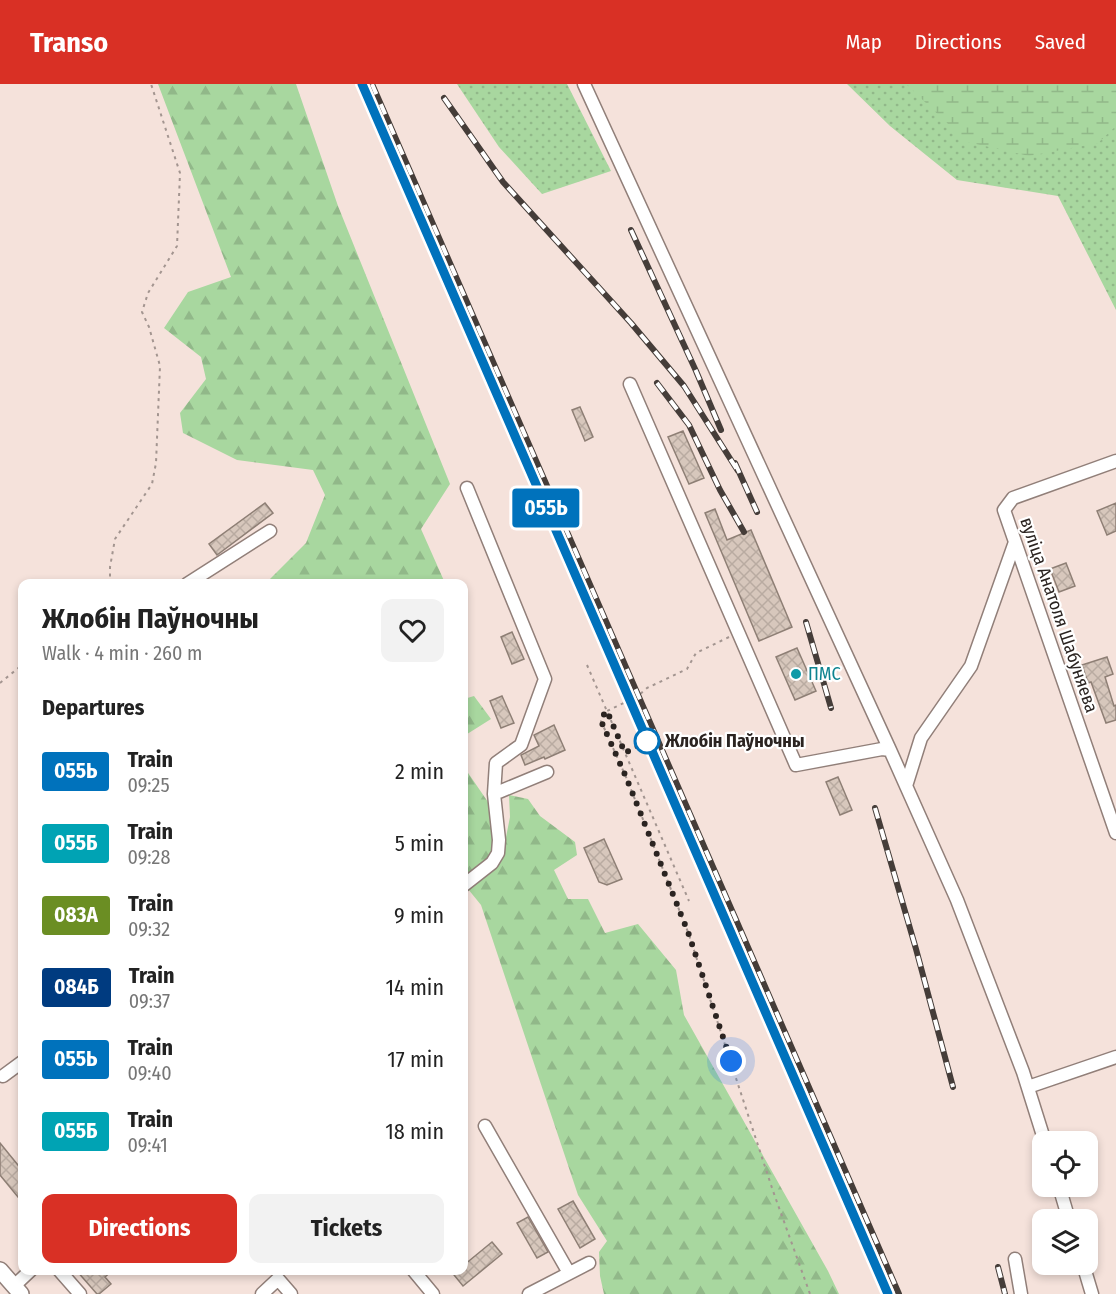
<!DOCTYPE html>
<meta charset="utf-8">
<style>
:root{--surface:#fff;--page:#f2f2f2;--text:#222;--muted:#767676;--accent:#d93025}
body{margin:0;font-family:"Fira Sans Condensed",sans-serif;background:var(--page);color:var(--text);height:100vh;display:flex;flex-direction:column;font-size:22px;white-space:nowrap}
*{box-sizing:border-box;margin:0}
p{font-size:20px;color:var(--muted)}
.icon{flex:none;width:33px;height:33px;fill:none;stroke:currentColor;stroke-width:2;stroke-linecap:round;stroke-linejoin:round}
.map{position:relative;flex:1;overflow:hidden}
.details{position:absolute;left:18px;top:495px;width:450px;height:696px;display:flex;flex-direction:column;background:var(--surface);border-radius:12px;box-shadow:0 3px 9px #0003}
.details>*{flex:none}
.badge{padding:0 12px;border-radius:4px;font-size:21px;line-height:39px}
.fabs{position:absolute;left:1032px;top:1047px;display:grid;gap:12px}
.fabs a{display:grid;place-items:center;width:66px;height:66px;border-radius:12px;background:var(--surface);box-shadow:0 3px 9px #0003;font-size:30px}
.you{position:absolute;width:30px;height:30px;margin:-15px;border:4px solid #fff;border-radius:50%;background:#1a73e8;box-shadow:0 0 0 9px #1a73e833}
.map>.badge{position:absolute;translate:-50% -50%;box-shadow:0 0 0 3px #fff}
h2{padding:0 24px;font-size:22px;line-height:54px}
.round{display:grid;place-items:center;flex:none;width:63px;height:63px;border-radius:12px;background:var(--page)}
.head{display:flex;align-items:center;justify-content:space-between;height:102px;padding:0 24px}
h1{font-size:28px;font-weight:700;line-height:45px}
.button{display:flex;gap:12px;margin-top:auto;padding:12px 24px}
.button a{flex:1;height:69px;border-radius:12px;background:var(--accent);color:#fff;font-size:24px;font-weight:700;line-height:69px;text-align:center}
.button a+a{background:var(--page);color:var(--text)}
ul{padding:0;list-style:none}
li{display:flex;align-items:center;gap:18px;height:72px;padding:0 24px}
li div{flex:1}
li b{display:block;font-size:22px}
li em{font-style:normal}
li .badge{min-width:66px;font-weight:700;text-align:center}
header{display:flex;align-items:center;gap:36px;box-sizing:border-box;height:84px;padding:0 30px;background:var(--accent);color:#fff}
header strong{font-size:28px}
nav{display:flex;gap:33px;margin-inline-start:auto;font-size:21px}
.map>svg:first-child{display:block}
.green{fill:url(#green-dots)}
.forest{fill:url(#forest-firs)}
.wetland{fill:url(#wetland-marsh)}
.building{fill:url(#building-cross-hatch);stroke:#8e7f75;stroke-width:1.5}
.lines{fill:none;stroke-linecap:round;stroke-linejoin:round}
.minor-casing{stroke:#917f79;stroke-width:15}
.major-casing{stroke:#917f79;stroke-width:18}
.path{stroke:#a39590;stroke-width:2;stroke-dasharray:3 4.5;stroke-linecap:butt}
.minor{stroke:#fff;stroke-width:12}
.major{stroke:#fff;stroke-width:15}
.rail-casing{stroke:#453d39;stroke-width:6}
.rail{stroke:#fff;stroke-width:4;stroke-dasharray:11;stroke-linecap:butt}
.line-casing{stroke:#fff;stroke-width:14}
.line{stroke:#0072bc;stroke-width:9}
.walk{stroke:#2b2421;stroke-width:6;stroke-dasharray:0 10.8}
.culture-dot{fill:#0f9aa8;stroke:#fff;stroke-width:2}
.stop-dot{fill:#fff;stroke:#0072bc;stroke-width:3}
.labels{text-anchor:middle;dominant-baseline:central;stroke-width:4.5;stroke-linejoin:round;paint-order:stroke}
.street-label{font-size:18px;fill:#2b2421;stroke:#fff}
.culture-label{font-size:18px;fill:#0d838f;stroke:#fff;text-anchor:start}
.stop-label{font-size:18px;font-weight:bold;fill:#2b2421;stroke:#fff;text-anchor:start}
</style>
<header>
<strong>Transo</strong>
<nav><a>Map</a><a>Directions</a><a>Saved</a></nav>
</header>
<div class="map">
<svg width="1116" height="1210" viewBox="0 0 1116 1210">
<defs>
<pattern id="green-dots" width="8" height="8" patternUnits="userSpaceOnUse" patternTransform="scale(1.5)"><rect width="8" height="8" fill="#a8d79f"/><path d="M2 2h.1M6 6h.1" fill="none" stroke="#91b889" stroke-width="1.8" stroke-linecap="round"/></pattern>
<pattern id="forest-firs" width="22" height="20" patternUnits="userSpaceOnUse" patternTransform="scale(1.5)"><rect width="22" height="20" fill="#a8d79f"/><path d="M5 1l3.5 6h-7zM16 11l3.5 6h-7z" fill="#91b889"/></pattern>
<pattern id="wetland-marsh" width="20" height="14" patternUnits="userSpaceOnUse" patternTransform="scale(1.5)"><rect width="20" height="14" fill="#a8d79f"/><path d="M1 5h8M5 5V1M11 12h8M15 12V8" fill="none" stroke="#91b889"/></pattern>
<pattern id="building-cross-hatch" width="8" height="8" patternUnits="userSpaceOnUse" patternTransform="scale(1.5)"><rect width="8" height="8" fill="#d7c7bc"/><path d="M0 0l8 8M0 8l8-8" fill="none" stroke="#b9aba1"/></pattern>
</defs>
<rect width="100%" height="100%" fill="#f5e2db"/>
<path class="green" d="M457,0h110l44,87 -69,23 -43,-47z
M847,0h269v226l-58,-114 -101,-16 -67,-54z"/>
<path class="forest" d="M158,0h138l42,122 112,278 -29,45 24,54h-179l40,-40 19,-48 -12,-25 -76,-10 -54,-27 -3,-20 26,-34 -5,-22 -37,-29 24,-36 43,-15z
M474,612l17,23 -27,17v-37z
M464,683l24,35 7,36 -2,14 -6,10 -23,17z
M509,711l19,4 12,17 35,26 2,13 -23,15 14,29h20l17,34 33,-9 38,46 8,45 144,256 11,23h-235l-4,-18 -1,-24 8,-11 -29,-46 -97,-290 -13,-16 33,-27 9,-45z"/>
<path class="wetland" d="M906,0h210v42l-18,17 -69,13 -62,-14z"/>
<path class="building" d="M580,323l13,30 -8,4 -13,-31z
M683,347l21,47 -15,6 -21,-47z
M265,419l8,10 -56,42 -8,-11z
M1116,419v28l-9,4 -10,-24z
M715,425l12,31 24,-10 41,97 -33,14 -54,-128z
M1066,479l9,23 -16,6 -9,-23z
M512,548l12,27 -12,5 -11,-27z
M797,564l19,43 -21,9 -19,-43z
M1107,573l6,17 -8,3 9,29 2,-1v15l-10,3 -15,-41 -3,1 -6,-18z
M502,612l12,27 -13,5 -11,-27z
M554,641l11,25 -20,9 -1,-2 -19,8 -4,-10 18,-9 -5,-11z
M838,693l14,33 -12,5 -14,-33z
M604,755l18,40 -15,6 -8,-3 -15,-34z
M0,1059l22,27v32l-22,-27z
M573,1117l22,38 -15,9 -22,-39z
M528,1133l20,35 -11,6 -20,-35z
M492,1158l10,12 -39,32 -13,-16h14v-5z
M76,1186h37l-8,7 6,7 -12,10h-2z"/>
<g class="lines">
<g class="minor-casing">
<path id="minor" d="M584,0l306,666 67,150 66,172 22,70
M630,300l166,381 86,-16 8,1
M1116,377l-103,37 -9,12 112,323
M187,500l83,-53
M906,702l15,-48 50,-72 44,-124
M494,710l53,-22
M464,801l28,-22 6,-10 1,-13 -5,-46 2,-31 25,-18 24,-66 -78,-191
M3,992l19,-14
M1028,1003l88,-30
M485,1042l84,147
M1059,1102l10,34
M1015,1175l6,35
M1083,1180l9,30
M59,1186l21,24
M413,1186l20,24
M14,1202l17,-16
M262,1210l16,-15 13,15
M529,1210l60,-31"/>
</g>
<g class="major-casing">
<path id="major" d="M0,1186l21,24"/>
</g>
<path class="path" d="M110,500v-17l5,-28 37,-55 4,-21 4,-97 -11,-39 -7,-15 6,-19 29,-47 3,-73 -29,-89
M729,553l-33,16 -9,16 -40,19 -9,8 -33,16 -4,9 25,56 62,155 85,259 37,103
M587,581l102,236
M0,599l22,-18"/>
<use href="#minor" class="minor"/>
<use href="#major" class="major"/>
<g class="rail-casing">
<path id="rail" d="M362,0l526,1210
M372,0l527,1210
M444,14l59,84 128,141 53,63 54,85
M631,146l65,141 25,59
M657,299l32,42 31,65 24,42
M735,379l22,49
M806,538l25,86
M875,724l41,141 37,138
M998,1183l7,27"/>
</g>
<use href="#rail" class="rail"/>
</g>
<g class="lines">
<g class="line-casing">
<path id="line" d="M362,0l526,1210"/>
</g>
<use href="#line" class="line"/>
<path class="walk" d="M647,657l-22,12 -18,-42 -2,1 -4,9 25,56 62,155 43,129"/>
</g>
<circle class="culture-dot" cx="796" cy="590" r="6"/>
<circle class="stop-dot" cx="647" cy="657" r="12"/>
<g class="labels">
<g class="street-label">
<text transform="translate(1059 531) rotate(71)">вуліца Анатоля Шабуняева</text>
</g>
<g class="culture-label">
<text x="808" y="590">ПМС</text>
</g>
<g class="stop-label">
<text x="665" y="657">Жлобін Паўночны</text>
</g>
</g>
</svg>
<div class="fabs">
<a><svg class="icon" aria-label="locate" viewBox="0 0 24 24"><circle cx="12" cy="12" r="6"/><path d="M12 2v4M12 18v4M2 12h4M18 12h4"/></svg></a>
<a><svg class="icon" aria-label="layers" viewBox="0 0 24 24"><path d="M12 4l9 5-9 5-9-5zM3 14l9 5 9-5"/></svg></a>
</div>
<div class="you" style="left:731px;top:977px"></div>
<b class="badge" style="left:546px;top:424px;background:#0072bc;color:#fff">055Ь</b>
<section class="details">
<div class="head"><div><h1>Жлобін Паўночны</h1><p>Walk · 4 min · 260 m</p></div><a class="round"><svg class="icon" aria-label="heart" viewBox="0 0 24 24"><path d="M12 20l-8-8c-3-5 5-10 8-4 3-6 11-1 8 4z"/></svg></a></div>
<h2>Departures</h2>
<ul>
<li><span class="badge" style="background:#0072bc;color:#fff">055Ь</span><div><b>Train</b><p>09:25</p></div><em>2 min</em></li>
<li><span class="badge" style="background:#00a3b4;color:#fff">055Б</span><div><b>Train</b><p>09:28</p></div><em>5 min</em></li>
<li><span class="badge" style="background:#6b8e23;color:#fff">083А</span><div><b>Train</b><p>09:32</p></div><em>9 min</em></li>
<li><span class="badge" style="background:#003b80;color:#fff">084Б</span><div><b>Train</b><p>09:37</p></div><em>14 min</em></li>
<li><span class="badge" style="background:#0072bc;color:#fff">055Ь</span><div><b>Train</b><p>09:40</p></div><em>17 min</em></li>
<li><span class="badge" style="background:#00a3b4;color:#fff">055Б</span><div><b>Train</b><p>09:41</p></div><em>18 min</em></li>
</ul>
<div class="button"><a>Directions</a><a>Tickets</a></div>
</section>
</div>
